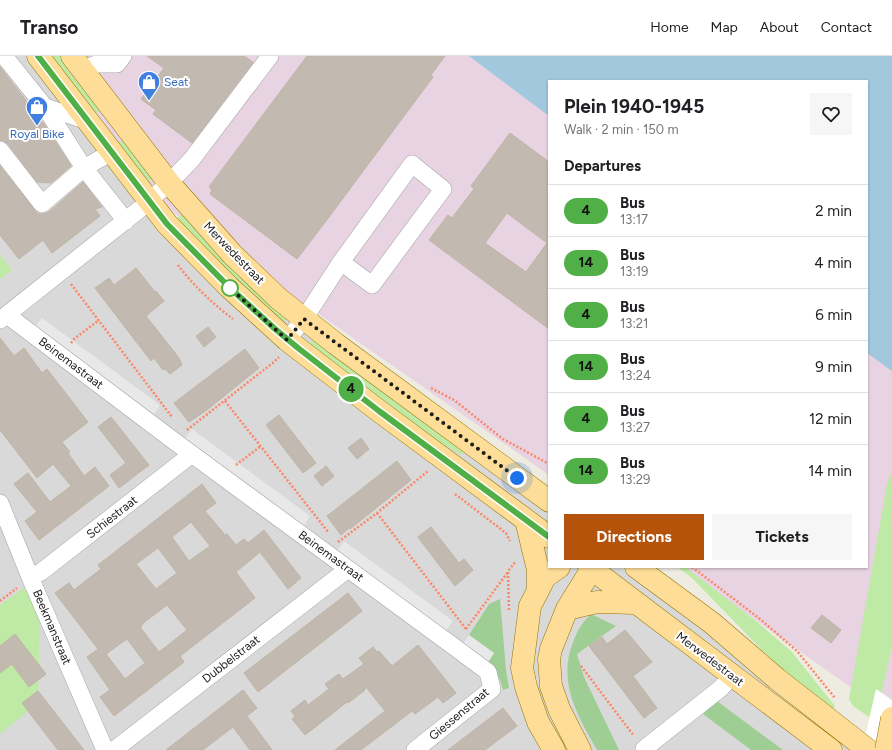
<!DOCTYPE html>
<meta charset="utf-8">
<style>
:root{--surface:#fff;--page:#f6f6f6;--text:#202124;--muted:#757577;--line:#e0e0e0;--accent:#b45309}
body{margin:0;font-family:Figtree,sans-serif;background:var(--page);color:var(--text);height:100vh;display:flex;flex-direction:column;font-size:15px;white-space:nowrap}
*{box-sizing:border-box;margin:0}
p{font-size:13px;color:var(--muted)}
.icon{flex:none;width:22px;height:22px;fill:none;stroke:currentColor;stroke-width:2;stroke-linecap:round;stroke-linejoin:round}
.map{position:relative;flex:1;overflow:hidden}
.sheet{position:absolute;left:548px;top:24px;width:320px;height:488px;display:flex;flex-direction:column;background:var(--surface);border-radius:0px;box-shadow:0 1px 3px #0004}
.sheet>*{flex:none}
.badge{padding:0 8px;border-radius:13px;font-size:14px;line-height:26px}
.you{position:absolute;width:20px;height:20px;margin:-10px;border:3px solid #fff;border-radius:50%;background:#1a73e8;box-shadow:0 0 0 6px #1a73e833}
.map>.badge{position:absolute;translate:-50% -50%;box-shadow:0 0 0 2px #fff}
h2{padding:0 16px;font-size:15px;line-height:36px}
.round{display:grid;place-items:center;flex:none;width:42px;height:42px;border-radius:0px;background:var(--page)}
.head{display:flex;align-items:center;justify-content:space-between;height:68px;padding:0 16px}
h1{font-size:19px;font-weight:700;line-height:30px}
.cta{display:flex;gap:8px;margin-top:auto;padding:8px 16px}
.cta a{flex:1;height:46px;border-radius:0px;background:var(--accent);color:#fff;font-size:16px;font-weight:700;line-height:46px;text-align:center}
.cta a+a{background:var(--page);color:var(--text)}
ul{padding:0;list-style:none}
li{display:flex;align-items:center;gap:12px;height:52px;padding:0 16px;border-top:1px solid var(--line)}
li div{flex:1}
li b{display:block;font-size:15px}
li em{font-style:normal}
li .badge{min-width:44px;font-weight:700;text-align:center}
header{display:flex;align-items:center;gap:24px;box-sizing:border-box;height:56px;padding:0 20px;background:var(--surface);border-bottom:1px solid var(--line)}
header strong{font-size:19px}
nav{display:flex;gap:22px;margin-inline-start:auto;font-size:14px}
.map>svg:first-child{display:block}
.residential{fill:#dad9d9}
.industrial{fill:#e7d3e1}
.grass{fill:#bfeaa6}
.forest{fill:#9fce95}
.parking{fill:#e8e8e8}
.water{fill:#a1c8dd}
.pier{fill:#fff}
.building{fill:#c2bab1;stroke:#c0b3a4;fill-rule:evenodd}
.lines{fill:none;stroke-linecap:round;stroke-linejoin:round}
.minor-casing{stroke:#a3a3a3;stroke-width:18}
.major-casing{stroke:#947500;stroke-width:23}
.path{stroke:#fc8665;stroke-width:2.5;stroke-dasharray:2 2;stroke-linecap:butt}
.minor{stroke:#fff;stroke-width:17}
.major{stroke:#fddd97;stroke-width:22}
.major-bridge-casing{stroke:#947500;stroke-width:23;stroke-linecap:butt}
.major-bridge{stroke:#fddd97;stroke-width:22}
.line-casing{stroke:#fff;stroke-width:9}
.line{stroke:#50af46;stroke-width:6}
.walk{stroke:#1c1c1c;stroke-width:4;stroke-dasharray:0 7.2}
.stop-dot{fill:#fff;stroke:#50af46;stroke-width:2}
.labels{text-anchor:middle;dominant-baseline:central;stroke-width:4;stroke-linejoin:round;paint-order:stroke}
.shop-label{font-size:12px;fill:#366cbe;stroke:#fff;text-anchor:start}
.street-label{font-size:12px;fill:#1c1c1c;stroke:#fff}
</style>
<header>
<strong>Transo</strong>
<nav><a>Home</a><a>Map</a><a>About</a><a>Contact</a></nav>
</header>
<div class="map">
<svg width="892" height="694" viewBox="0 0 892 694">
<rect width="100%" height="100%" fill="#eeebe1"/>
<path class="residential" d="M0,0h44l124,163 381,293v55h72l238,183h-859z"/>
<path class="industrial" d="M54,0h838v660l-212,-149h187v-486h-318v394l-382,-267z"/>
<path class="grass" d="M50,0h13l40,52 -9,6z
M126,82l27,42 -5,1 -30,-37z
M184,157l103,105 -2,3 -3,2 -4,-2 -102,-102z
M0,199l12,15 -12,9z
M314,283l151,110 -3,6 -43,-24 -110,-87z
M892,415v176l-17,74 -22,-15 -4,-7 38,-215z
M677,511h8l71,54 36,31 43,54 -3,4 -48,-37 -92,-95z
M29,528l11,32 -2,87 -38,31v-129z"/>
<path class="forest" d="M500,543l6,71 3,18 -6,2 -3,-10 -12,-18 6,-9 -25,-18 20,-31z
M591,558l25,12 -39,28 7,23 35,73h-22c-18,-32 -38,-65 -26,-102 4,-13 10,-25 20,-34z
M717,645l66,49h-32l-48,-36z"/>
<path class="parking" d="M42,262l118,87 -6,9 -119,-87z
M192,373l118,87 -6,9 -119,-87z
M344,485l109,80 -7,10 -108,-81z
M469,579l25,18 -6,9 -25,-18z"/>
<path class="water" d="M469,0h423v315l-25,-18v-272h-318v35z"/>
<path class="pier" d="M876,633l16,11v50h-30z"/>
<path class="building" d="M147,0h97l9,6 -61,81 -39,-29 3,-4 -15,-11 23,-31z
M307,0h138l-14,19 2,2 -104,140 -32,42 -87,-65 2,-4 -3,-3z
M0,11l44,57 27,42 -20,17 -14,-1 -29,-38 -4,-3 -4,-1z
M510,77l39,29v167l-120,-89 19,-25 4,3 22,-29 -3,-3zM507,157l40,30 -21,29 -41,-29z
M0,110l38,48h6l5,-2 34,-30 19,25 -7,2 5,7 -48,37 -9,-13 -24,19 -19,-24z
M136,212l19,24 1,-1 8,10 -18,15 33,42 3,7 -12,9 -5,-5 -2,1 -9,-12 -3,3 -56,-73 14,-10 5,7z
M208,271l8,10 -12,10 -8,-11z
M0,282l14,18 10,-8 18,25 5,-4 41,53 -26,20 8,10 -2,1 16,23 11,-9 14,19 -70,54 -14,-19 12,-9 -23,-28 14,-11 22,29 21,-16 -18,-22 -16,14 -37,-48z
M245,293l14,19 -51,41 -19,13 -15,-19z
M279,359l37,48 -13,10 -37,-48z
M111,361l38,48 -30,23 -9,-13 16,-12 -28,-36z
M361,382l8,11 -12,10 -9,-11z
M397,405l14,19 -61,49 -1,-1 -8,7 -14,-19z
M326,410l8,10 -12,10 -8,-10z
M202,428l14,19 -11,8 20,24 2,-1 9,11 8,-6 4,4 16,-13 37,48 -13,11 -28,-37 -24,20 19,26 -75,58 4,6 -70,54 -14,-19 10,-7 -23,-33 11,-8 -43,-56 14,-10 5,7 27,-21 -3,-4zM191,466l19,24 -21,15 -17,-24zM158,492l19,25 -21,16 -20,-25zM167,549l20,25 -28,22 -19,-25 2,-1v-2zM127,583l18,24 -20,16 -19,-25z
M431,471l28,36 5,-4 9,11 -18,16 -37,-49z
M348,537l14,18 -104,81 -14,-19z
M822,559l19,15 -10,13 -20,-15z
M625,574l27,32 -19,14 24,32 -13,10 -55,-72 13,-9 5,7z
M15,578l31,40 -17,13 -17,-23 -12,9v-27z
M418,589l38,48 -13,10 -5,-6 -23,17 -3,-3 -51,39h-26l50,-39 -19,-24 -2,4 -16,12 -1,-1 -42,33 -13,-16 3,-3 -4,-5 14,-11 3,5 21,-16 -4,-5 14,-10 4,5 21,-15 -5,-6 14,-11 4,5 2,-1 13,15z
M243,634l14,18 -10,8 25,34h-22l-17,-23 -30,23h-37z
M38,635l32,41 14,18h-26l-27,-35 -9,-12z
M503,652l14,18 -32,24h-37z"/>
<g class="lines">
<g class="minor-casing">
<path id="minor" d="M4,0l41,51 43,14
M82,14l14,-6h21l6,-8
M45,51l39,61 42,53
M0,94l42,54 42,-36 19,-11 8,-6
M7,259l167,126 279,205 35,26 4,17 -77,61
M0,264l140,-111 29,-26 23,-24 78,-103
M287,284l17,-21 37,-57 71,-98 31,25 -71,96 -31,-23
M0,447l30,74 75,173
M30,521l11,-5 151,-118
M644,693l77,-61 11,-12
M114,694l234,-181"/>
</g>
<g class="major-casing">
<path id="major" d="M38,0l129,168 62,63 58,53 92,71 170,126
M72,0l97,127 63,71 47,45 57,45 213,157
M526,464l12,50v20
M589,511l242,183
M636,511l76,56 65,56 91,71
M567,553l30,-7 38,1
M554,694l-16,-28 -12,-35 -4,-19 8,-62 15,-29 14,-10
M580,694l-21,-41 -8,-23 -2,-27 2,-10 16,-40 26,-42"/>
</g>
<path class="path" d="M178,209c14,19 36,40 55,54
M71,228l101,133
M71,287l3,-4 25,-19
M431,332l23,12 49,39 46,25
M225,345l104,132
M187,374l87,-68 5,-5
M236,409l25,-19
M455,438l51,39 4,8
M377,457l89,116
M338,486l39,-29 51,-42
M692,511l68,52 37,32 38,47
M0,545l17,-13
M509,554l-1,-39 8,-10
M466,573l42,-57
M581,610l53,70"/>
<use href="#minor" class="minor"/>
<use href="#major" class="major"/>
<g class="major-bridge-casing">
<path id="major-bridge" d="M886,694l6,-32"/>
</g>
<use href="#major-bridge" class="major-bridge"/>
</g>
<g class="lines">
<g class="line-casing">
<path id="line" d="M38,0l129,168 62,63 45,41 24,20 81,63 170,126"/>
</g>
<use href="#line" class="line"/>
<path class="walk" d="M230,232l-1,-1 58,53 17,-21 213,159"/>
</g>
<defs>
<g id="shop-pin" transform="scale(1.15)"><path d="M0 17L-7.5 6A9.5 9.5 0 1 1 7.5 6Z" fill="#3f7fe0" stroke="#fff"/><path d="M-5-2.5h2.3a2.7 3.5 0 0 1 5.4 0H5L5.5 6h-11ZM-1.5-2.5h3a1.5 2.3 0 0 0-3 0Z" fill="#fff"/></g>
</defs>
<g fill-rule="evenodd">
<use href="#shop-pin" x="149" y="26"/>
<use href="#shop-pin" x="37" y="51"/>
</g>
<circle class="stop-dot" cx="230" cy="232" r="8"/>
<g class="labels">
<g class="shop-label">
<text x="164" y="26">Seat</text>
<text x="37" y="78" text-anchor="middle">Royal Bike</text>
</g>
<g class="street-label">
<text transform="translate(234 197) rotate(46)">Merwedestraat</text>
<text transform="translate(71 307) rotate(37)">Beinemastraat</text>
<text transform="translate(112 461) rotate(-38)">Schiestraat</text>
<text transform="translate(331 500) rotate(36)">Beinemastraat</text>
<text transform="translate(52 571) rotate(67)">Beekmanstraat</text>
<text transform="translate(231 603) rotate(-38)">Dubbelstraat</text>
<text transform="translate(710 603) rotate(37)">Merwedestraat</text>
<text transform="translate(459 658) rotate(-40)">Giessenstraat</text>
</g>
</g>
</svg>
<div class="you" style="left:517px;top:422px"></div>
<b class="badge" style="left:351px;top:333px;background:#50af46;color:#111">4</b>
<section class="sheet">
<div class="head"><div><h1>Plein 1940-1945</h1><p>Walk · 2 min · 150 m</p></div><a class="round"><svg class="icon" aria-label="heart" viewBox="0 0 24 24"><path d="M12 20l-8-8c-3-5 5-10 8-4 3-6 11-1 8 4z"/></svg></a></div>
<h2>Departures</h2>
<ul>
<li><span class="badge" style="background:#50af46;color:#111">4</span><div><b>Bus</b><p>13:17</p></div><em>2 min</em></li>
<li><span class="badge" style="background:#50af46;color:#111">14</span><div><b>Bus</b><p>13:19</p></div><em>4 min</em></li>
<li><span class="badge" style="background:#50af46;color:#111">4</span><div><b>Bus</b><p>13:21</p></div><em>6 min</em></li>
<li><span class="badge" style="background:#50af46;color:#111">14</span><div><b>Bus</b><p>13:24</p></div><em>9 min</em></li>
<li><span class="badge" style="background:#50af46;color:#111">4</span><div><b>Bus</b><p>13:27</p></div><em>12 min</em></li>
<li><span class="badge" style="background:#50af46;color:#111">14</span><div><b>Bus</b><p>13:29</p></div><em>14 min</em></li>
</ul>
<div class="cta"><a>Directions</a><a>Tickets</a></div>
</section>
</div>
